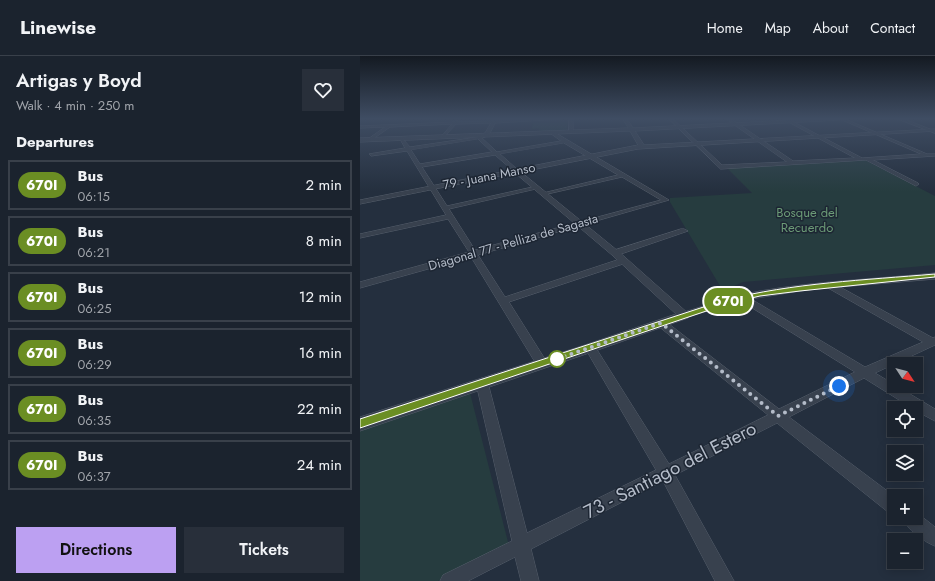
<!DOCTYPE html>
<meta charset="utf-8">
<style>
:root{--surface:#1b232e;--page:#282f3a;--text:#f1f3f6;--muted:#a0a4aa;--line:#39404a;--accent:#bca0f2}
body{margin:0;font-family:Jost,sans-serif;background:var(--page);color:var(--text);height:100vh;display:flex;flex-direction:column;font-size:15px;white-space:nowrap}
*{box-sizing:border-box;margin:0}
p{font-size:13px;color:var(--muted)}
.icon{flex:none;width:22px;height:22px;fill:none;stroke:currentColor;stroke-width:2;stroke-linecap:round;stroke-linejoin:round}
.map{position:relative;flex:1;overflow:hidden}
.panel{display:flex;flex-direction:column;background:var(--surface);width:360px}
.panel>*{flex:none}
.badge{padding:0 8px;border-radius:13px;font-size:14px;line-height:26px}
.needle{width:26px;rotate:126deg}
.controls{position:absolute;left:527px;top:301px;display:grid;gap:8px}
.controls a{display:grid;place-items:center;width:36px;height:36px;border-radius:0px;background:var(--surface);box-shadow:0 2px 10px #0003,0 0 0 1px var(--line);font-size:20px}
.you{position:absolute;width:20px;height:20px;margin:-10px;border:3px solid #fff;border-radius:50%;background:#1a73e8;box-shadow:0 0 0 6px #1a73e833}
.map>.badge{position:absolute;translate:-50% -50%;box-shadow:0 0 0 2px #fff}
h2{padding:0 16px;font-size:15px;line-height:36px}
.round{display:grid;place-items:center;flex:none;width:42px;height:42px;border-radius:0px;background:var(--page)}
.summary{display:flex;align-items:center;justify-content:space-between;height:68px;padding:0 16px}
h1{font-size:19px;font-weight:600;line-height:30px}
.action{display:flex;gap:8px;margin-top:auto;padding:8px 16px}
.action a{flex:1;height:46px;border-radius:0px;background:var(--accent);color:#111;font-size:16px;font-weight:600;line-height:46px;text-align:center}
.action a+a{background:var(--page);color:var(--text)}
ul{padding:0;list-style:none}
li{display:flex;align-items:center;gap:12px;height:50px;margin:0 8px 6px;padding:0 8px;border:2px solid var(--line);border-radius:0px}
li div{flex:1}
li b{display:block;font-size:15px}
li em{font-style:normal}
li .badge{min-width:44px;font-weight:700;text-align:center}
header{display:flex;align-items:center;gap:24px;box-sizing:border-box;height:56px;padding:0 20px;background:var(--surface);border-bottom:1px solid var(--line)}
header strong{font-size:19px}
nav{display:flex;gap:22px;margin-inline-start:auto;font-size:14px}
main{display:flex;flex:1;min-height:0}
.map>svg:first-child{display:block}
.green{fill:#263c3f}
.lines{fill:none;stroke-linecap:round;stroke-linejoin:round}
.minor-casing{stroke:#565f6c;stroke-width:1}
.tertiary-casing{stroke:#565f6c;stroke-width:1}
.minor{fill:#38414e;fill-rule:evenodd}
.tertiary{fill:#38414e;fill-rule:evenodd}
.line{fill:#6b8e23;stroke:#fff}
.walk{stroke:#b4bcc9;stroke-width:4;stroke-dasharray:0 7.2}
.stop-dot{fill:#fff;stroke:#6b8e23;stroke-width:2}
.labels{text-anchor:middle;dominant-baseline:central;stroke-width:3;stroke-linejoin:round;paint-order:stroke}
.far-street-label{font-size:13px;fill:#b4bcc9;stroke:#1d2633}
.far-park-label{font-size:13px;fill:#6b9a76;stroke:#1d2633}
.near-street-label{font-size:19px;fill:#b4bcc9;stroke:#1d2633}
</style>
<header>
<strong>Linewise</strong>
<nav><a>Home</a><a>Map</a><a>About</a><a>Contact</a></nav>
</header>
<main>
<section class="panel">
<div class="summary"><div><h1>Artigas y Boyd</h1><p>Walk · 4 min · 250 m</p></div><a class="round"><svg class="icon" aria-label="heart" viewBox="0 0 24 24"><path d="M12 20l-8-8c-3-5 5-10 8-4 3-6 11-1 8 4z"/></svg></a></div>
<h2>Departures</h2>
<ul>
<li><span class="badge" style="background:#6b8e23;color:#fff">670I</span><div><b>Bus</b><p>06:15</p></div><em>2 min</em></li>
<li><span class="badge" style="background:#6b8e23;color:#fff">670I</span><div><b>Bus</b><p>06:21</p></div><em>8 min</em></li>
<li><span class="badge" style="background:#6b8e23;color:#fff">670I</span><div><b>Bus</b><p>06:25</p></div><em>12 min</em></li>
<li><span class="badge" style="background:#6b8e23;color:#fff">670I</span><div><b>Bus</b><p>06:29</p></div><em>16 min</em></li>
<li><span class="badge" style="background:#6b8e23;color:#fff">670I</span><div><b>Bus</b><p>06:35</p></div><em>22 min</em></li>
<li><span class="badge" style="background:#6b8e23;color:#fff">670I</span><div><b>Bus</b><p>06:37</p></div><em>24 min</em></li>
</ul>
<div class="action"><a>Directions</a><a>Tickets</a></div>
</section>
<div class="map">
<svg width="575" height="525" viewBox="0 0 575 525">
<rect width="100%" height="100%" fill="#242f3e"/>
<path class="green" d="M207,66v8l-27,2 -1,-4 -7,1 1,-6z
M505,104l70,36v69l-192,17 -20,9 -53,-89v-4l82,-5 -25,-25z
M109,333l40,157 -71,35h-78v-154z"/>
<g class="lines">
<g class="minor-casing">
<path id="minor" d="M133,63h4l-1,1 65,-1 -66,4 -6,12 -7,3 15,14 64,-11 -11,-8 4,-1 115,68 -191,55 27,42 115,-38h6l1,2 -1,2 -117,39 39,62 -2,3 -4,1 -4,-1 -67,-110 -111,31v-6l109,-30 -21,-33 -88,19v-4l86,-19 -39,-64 -36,5 -2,-2 36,-6 -5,-9 2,-1 8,9 68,-10 7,-4 6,-10 -35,1 -13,14 -2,-1 11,-13 -62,3 -20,14 -2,-2 17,-12 -25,1v-2l94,-4 3,-2 1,2 34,-1zM118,83l14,13 -72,12 -9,-14zM204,87l54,32 -75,18v2l79,-18 39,23 -186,50 -26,-41 91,-21 -3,-2 -90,20 -25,-39 73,-12 21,18 2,-1v-2l-18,-16z
M209,63h4v13l-2,1 -2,-1z
M309,63h4l49,46 65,-3 -61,-43h5l62,42 62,-3 -72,-39h5l74,39 59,-4 -81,-35h5l82,35h8v2l-62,4 45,23 1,1 -3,2 -50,-26 -145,9z
M538,63h6l31,12v2z
M321,173h3l4,2 -70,24h-3l-4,-2 1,-2z
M575,217v6l-95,8 93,51 2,-1v8l-60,28 60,36v12l-19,-10v-3h-4l-48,-30 -75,39 105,79v18l-6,-2 -111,-89 -102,52 59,106h-19l-52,-100 -132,68 8,32h-18l-6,-24 -47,24h-28l3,-6 69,-34 -36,-158 2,-3 4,-2 4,2 2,3 39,150 129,-63 -71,-122 1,-3h8l75,119 99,-49 -111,-90 -1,-2 1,-2h8l114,88 76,-37 -114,-71 -57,17 -3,-1 -2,-2 2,-2c26,-8 52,-17 79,-22 57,-10 117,-12 175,-18zM468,232l95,54 -58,25 -114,-68 49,-8z
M556,456l19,15v19c-11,-4 -28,-17 -33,-28h14z"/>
</g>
<g class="tertiary-casing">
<path id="tertiary" d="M263,63h4l6,9 179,-9h29l-2,1 -204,11 9,14 291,-16v2l-297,18 -117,23 97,79 72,64 -2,3 -93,33 -235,80v-14l225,-72 91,-31 -64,-59 -97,-82 -155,31v-4l278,-55 -8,-14 -270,11v-4l268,-10z"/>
</g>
<use href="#minor" class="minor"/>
<use href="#tertiary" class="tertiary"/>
</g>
<linearGradient id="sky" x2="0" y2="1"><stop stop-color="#141a22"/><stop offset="0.46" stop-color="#3f4d63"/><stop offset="1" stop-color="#3f4d63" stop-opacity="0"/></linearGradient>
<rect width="575" height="136" fill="url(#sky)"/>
<path class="line" d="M575,218v3l-135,14 -40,5 -30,7 -370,125v-9l365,-119c68,-17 140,-20 210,-26z"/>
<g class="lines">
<path class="walk" d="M197,303l-3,1 107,-37 117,93 61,-30"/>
</g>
<circle class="stop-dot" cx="197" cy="303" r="8"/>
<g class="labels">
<g class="far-street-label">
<text transform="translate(129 120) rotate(-11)">79 - Juana Manso</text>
<text transform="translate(153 186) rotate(-16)">Diagonal 77 - Pelliza de Sagasta</text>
</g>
<g class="far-park-label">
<text x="447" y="156">Bosque del<tspan x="447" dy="15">Recuerdo</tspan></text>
</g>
<g class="near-street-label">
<text transform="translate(310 414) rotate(-27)">73 - Santiago del Estero</text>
</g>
</g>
</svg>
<div class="controls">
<a><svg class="needle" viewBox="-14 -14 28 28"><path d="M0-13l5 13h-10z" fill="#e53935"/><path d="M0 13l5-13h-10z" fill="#a0a4aa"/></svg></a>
<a><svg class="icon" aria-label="locate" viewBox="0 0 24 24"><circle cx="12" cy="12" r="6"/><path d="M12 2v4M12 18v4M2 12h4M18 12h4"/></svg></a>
<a><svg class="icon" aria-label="layers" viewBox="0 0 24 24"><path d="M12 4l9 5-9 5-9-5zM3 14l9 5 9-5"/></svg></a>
<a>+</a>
<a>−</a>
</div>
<div class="you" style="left:479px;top:330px"></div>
<b class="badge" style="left:368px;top:245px;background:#6b8e23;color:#fff">670I</b>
</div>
</main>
